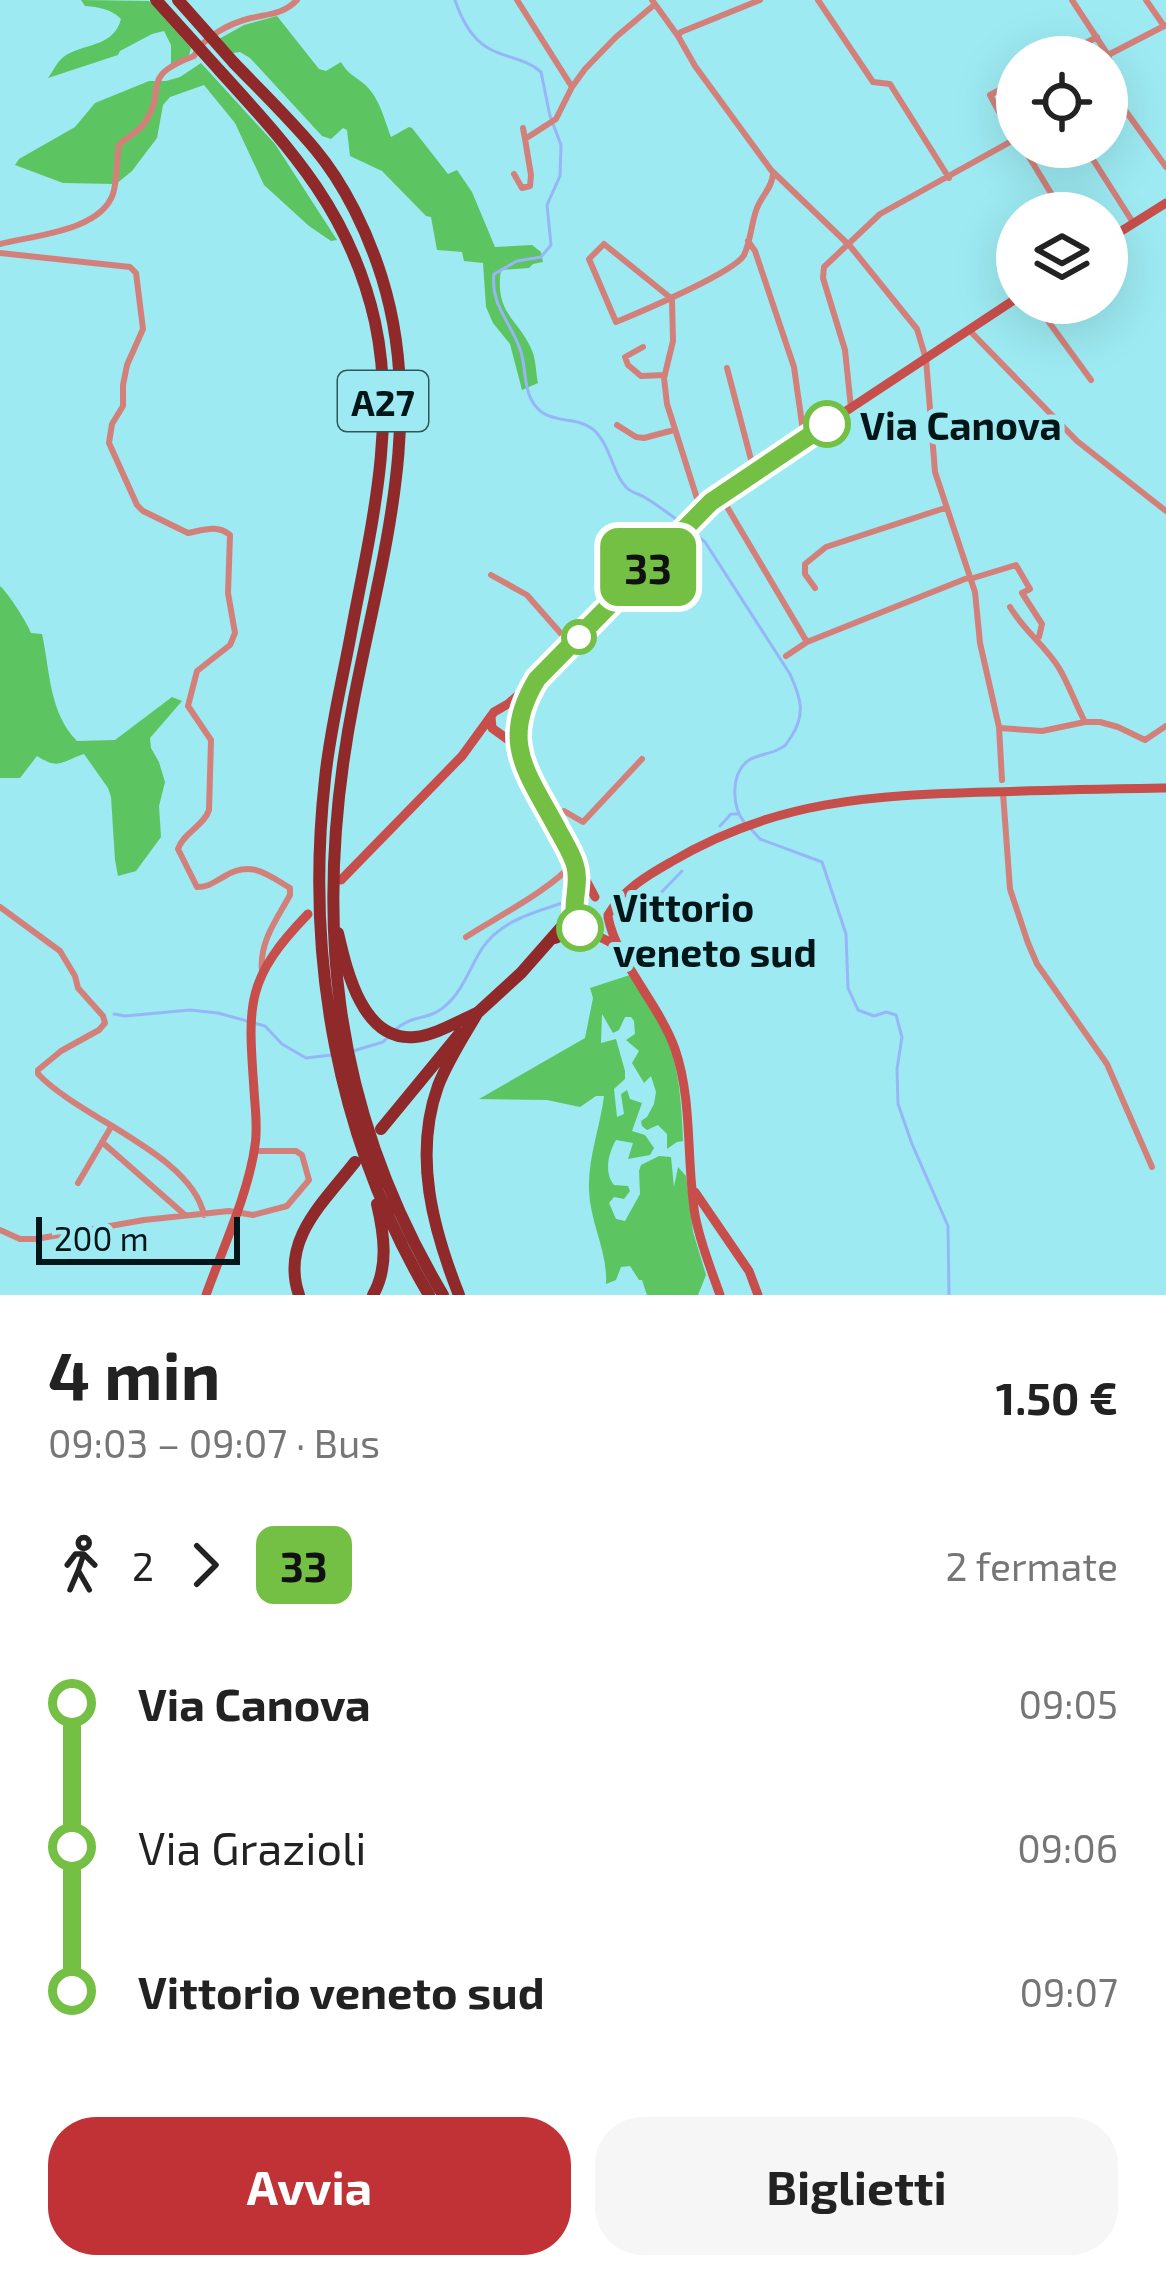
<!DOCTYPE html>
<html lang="it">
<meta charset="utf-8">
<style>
:root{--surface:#fff;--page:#f6f6f6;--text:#222;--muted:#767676;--accent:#c13236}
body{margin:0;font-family:"Exo 2",sans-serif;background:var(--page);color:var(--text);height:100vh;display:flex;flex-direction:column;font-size:45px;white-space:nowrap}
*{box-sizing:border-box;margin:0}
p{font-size:39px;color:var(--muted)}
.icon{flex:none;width:66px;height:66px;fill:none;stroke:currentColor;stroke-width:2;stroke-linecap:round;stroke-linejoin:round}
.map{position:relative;height:1295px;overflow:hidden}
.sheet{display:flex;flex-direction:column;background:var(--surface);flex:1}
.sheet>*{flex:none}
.badge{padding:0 24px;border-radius:18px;font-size:42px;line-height:78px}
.buttons{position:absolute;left:996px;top:36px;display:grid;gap:24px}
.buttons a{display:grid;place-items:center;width:132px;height:132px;border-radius:50%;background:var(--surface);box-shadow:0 12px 48px #0002;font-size:60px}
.scale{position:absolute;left:36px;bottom:30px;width:204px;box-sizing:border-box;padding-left:12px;border:6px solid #011619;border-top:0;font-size:33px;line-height:42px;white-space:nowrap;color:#011619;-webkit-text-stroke:9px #9deaf2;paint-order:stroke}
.map>.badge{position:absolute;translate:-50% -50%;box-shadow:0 0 0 6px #fff}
.legs{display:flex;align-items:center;gap:18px;height:132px;padding:0 48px;font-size:39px}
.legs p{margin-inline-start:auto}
.overview{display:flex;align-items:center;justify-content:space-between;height:204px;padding:0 48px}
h1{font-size:66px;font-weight:700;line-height:90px}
.action{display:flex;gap:24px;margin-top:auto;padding:24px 48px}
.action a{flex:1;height:138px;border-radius:48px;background:var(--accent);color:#fff;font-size:48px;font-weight:700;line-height:138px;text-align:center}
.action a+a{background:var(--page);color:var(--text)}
ul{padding:0 48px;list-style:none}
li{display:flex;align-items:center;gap:42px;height:144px;font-size:45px}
li i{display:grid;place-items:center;width:18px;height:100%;margin:0 15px;background:currentColor}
li i::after{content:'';width:30px;height:30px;margin:-15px;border:9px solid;border-radius:50%;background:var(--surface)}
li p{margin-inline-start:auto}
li:first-child i{background:linear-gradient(#0000 50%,currentColor 0)}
li:last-child i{background:linear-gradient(currentColor 50%,#0000 0)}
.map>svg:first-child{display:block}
.forest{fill:#5cc561}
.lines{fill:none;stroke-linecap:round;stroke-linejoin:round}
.stream{stroke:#96b6f8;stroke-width:3}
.street{stroke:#d3807b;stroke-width:6}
.secondary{stroke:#c74e4b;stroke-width:9}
.highway{stroke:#8f292a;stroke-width:12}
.highway-bridge{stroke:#8f292a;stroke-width:12}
.line-1-casing{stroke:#fff;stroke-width:27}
.line-1{stroke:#74c044;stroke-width:18}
.stop-1-dot{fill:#fff;stroke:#74c044;stroke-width:6}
.labels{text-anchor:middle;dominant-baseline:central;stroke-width:10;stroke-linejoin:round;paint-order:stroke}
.shield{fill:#9deaf2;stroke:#30565a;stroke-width:3}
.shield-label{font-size:36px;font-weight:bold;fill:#011619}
.stop-label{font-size:39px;font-weight:bold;fill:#011619;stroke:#9deaf2;text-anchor:start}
</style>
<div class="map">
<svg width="1166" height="1295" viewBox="0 0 1166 1295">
<rect width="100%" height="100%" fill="#9deaf2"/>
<path class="forest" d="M81,0l68,1 42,47 -2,7 -18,10v-20l-7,-14 -12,3 -32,17 -2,4 -70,23c6,-8 9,-17 18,-23 22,-12 48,-9 55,-36 -10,-10 -22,-12 -36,-13z
M277,16l42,53 7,2 15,-9c7,12 12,13 22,21 16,13 21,35 28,54l18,-10 3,1 36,46 9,-4 15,22 23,55 37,-2 9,7 2,10 -10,2 -4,4 -28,2c-7,45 19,49 32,83 3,9 3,21 5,30l-16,7 -12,-46 -17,-21 -7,-16 -3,-44 -19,-2 -2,-9 -25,-2 -6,-33 -5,-1 -44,-45 -32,-15 -3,-26 -4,-2 -12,11 -9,-3 -72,-78 -10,-6 -7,1 -14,-14 25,-14z
M201,63l74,81 62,96 -6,1 -22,-15 -45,-41 -29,-62 -31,-38 -34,12 -7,8 -6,33 -25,33 -16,13 -53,-1 -48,-18 4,-6 56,-32 20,-24 54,-22h17l14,-4z
M0,586c8,7 27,36 31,47l11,1c8,36 7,79 35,107l38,-1 57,-43 10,4 -32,37 1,10 8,14 6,20 -6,24 2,31 -25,34 -18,5 -3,-16 -4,-63 -3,-9 -24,-34c-24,8 -25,16 -47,2l-17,22h-20z
M630,975c15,25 33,50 42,78 8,27 10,59 11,88l-6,1 -10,7v-15l-9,-9 -11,5 -5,-4 -1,-5 6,-4 7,-13 2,-12 -5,-16 -7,7 -12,-20 7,-12 -13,-11 9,-6 -1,-13 -3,-4h-6l-6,13 -6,3 -11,-19 -1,29 15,-4 9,32v8l-11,10 3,28 7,-3 -3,-20 6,-4 3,9 12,4 -10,28 13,4 9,13 -4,7 -22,4 5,-16 -17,-3c-8,14 -12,33 -2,45l14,1 2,5 -6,8 -10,-2 -5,6 7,16 9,2 15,-27 -1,-23 2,-6 18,-9 12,1 3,30 4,-20 8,9 7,56 13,43 -8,20h-51l-5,-15h-3l-9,-14 -9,1 -5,13 -10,4c2,-32 -16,-61 -17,-94 -1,-33 11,-62 15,-94h-8l-16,11 -33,-7 -68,-1 106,-61 8,-40 -3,-10z"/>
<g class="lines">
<path class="stream" d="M455,0c6,18 16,38 33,48 17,10 37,10 53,24l9,44 11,29 -1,31 -13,29 4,40 -10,12 -24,4 -23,13c-4,32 18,49 27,78 6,19 1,47 22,61 15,10 37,4 52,18 16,16 18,44 32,57 5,5 12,6 17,9 14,8 26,18 39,27
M690,530l15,12 85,132c11,24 16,40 1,63 -7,10 -4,8 -14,13 -8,4 -20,5 -28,10 -19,13 -17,47 -5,62
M720,826l11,-12h6
M751,829l9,10 62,23 24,72 2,54 10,22 16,6 12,-4 10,3 6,22 -5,32 1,35 14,40 36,82 1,69
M633,902l21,-2 28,-29
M114,1014l11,2 65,-6 28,3 47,13 17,18 24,14 26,-3
M395,1030c17,-16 34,-9 50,-24 17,-14 25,-38 36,-56 21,-32 57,-38 90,-50
M353,1051l30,-9 5,-5"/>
<path class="street" d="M517,0l55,87
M652,0l26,36 17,30 76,104 79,76 67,83 9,30 9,113 40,120 5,51 19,84 3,53
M818,0l55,82 17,2 59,94
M1072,0l36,55 17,55 41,57
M1146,0l18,26
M678,36l3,-4 79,-32
M1108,55l58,-30
M1060,57l37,-20
M523,128l2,11 31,-20 16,-32 13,-18 31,-32 38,-32
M1014,140l-24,-45 27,-14
M1023,147l40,66
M1085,147l49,77
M514,174l8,14 8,-2 1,-11 -6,-36
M748,241l7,10 39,116 10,71
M0,244c35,-9 100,-13 113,-50 5,-17 3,-33 6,-49 8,-8 17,-12 24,-20 27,-37 -7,-47 51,-69 9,-19 36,-33 57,-38 18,-4 33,-4 46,-18
M0,253l130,14 6,6 7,56 -16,36 -4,20v21l-11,18 -3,19 28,62 6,6 45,22c15,-3 30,-9 42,2l-2,58 7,40 -5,12 -33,26 -9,35 23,34 -2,70c-5,16 -26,23 -31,39l19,38c12,0 17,-5 28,-11 25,-16 42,-2 65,12v7c-13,24 -31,47 -28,76
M672,299l-68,-55 -15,15 27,63c22,-9 119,-50 128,-67 7,-14 7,-32 13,-47 5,-13 15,-20 16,-34
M672,300l1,41 -9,37 3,26 34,107
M1035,303l56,77
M970,331l107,110 89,70
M643,347l-18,10 3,8 13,11 24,-1
M727,368l27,103
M851,408l-6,-58 -22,-72 1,-11 56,-53 137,-76
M617,425l19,12 8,1 30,-8
M720,495l87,147
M491,575l36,20 44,50
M970,579l46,-14 14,24 -8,4 20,31 -3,13
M815,588l-10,-14v-10l21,-17 119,-39
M1010,607c15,25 34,37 49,61 10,17 17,37 26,54
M786,656l21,-14 163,-65
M1000,728l42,3 43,-9h15l18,5 27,13 21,-14
M1003,793l7,96 18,54 9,21 70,100 45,103
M551,816l13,-5 19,11 59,-63
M0,907l60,44 15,25 3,12 25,28 2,7 -6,7 -38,21 -23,19v4c43,45 153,80 166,141
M466,937c31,-20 86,-48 108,-75
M102,1142l83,73
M78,1183l33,-56
M0,1230l20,9h16l108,-19 85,-9 24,4 34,-9 22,-26 -7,-25 -6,-4h-42"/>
<path class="secondary" d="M1107,240l59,-37
M491,717l1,11 18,13 13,21 72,135
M520,752c-6,-23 0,-44 12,-64
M578,875c0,13 -7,31 -4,43 3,13 32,19 43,29
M341,880l121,-124 32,-44 14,-8 29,-25 182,-184 298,-197
M608,915c15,-25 38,-39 63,-53 104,-62 202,-67 320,-70 58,-2 117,-3 175,-4
M608,917c9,45 51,87 67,132 18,52 11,112 20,166 5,28 16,54 25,80
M695,1192l54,79 9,24
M206,1295c16,-45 43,-103 49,-150 3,-18 0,-37 -1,-55 -6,-86 -9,-111 54,-176"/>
<path class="highway" d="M234,63c27,28 56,56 81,86 30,36 53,84 67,129 44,141 -1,281 -28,421 -42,213 -24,406 89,596
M220,71c72,79 131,143 155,251 22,101 -4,206 -23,306 -9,50 -22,101 -27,151 -20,179 12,360 104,516
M338,933c9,39 25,109 77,104 21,-2 43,-16 62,-24
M555,938l25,-10
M473,1017l48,-44 52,-59
M381,1129l79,-96
M299,1295c-19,-55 25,-93 56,-133
M373,1295c16,-28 11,-61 4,-91
M459,1295c-26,-66 -46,-139 -21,-209 10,-26 26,-50 40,-74"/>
<path class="highway-bridge" d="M156,0l64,71
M178,0l56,63"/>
</g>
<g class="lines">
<g class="line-1-casing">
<path id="line-1" d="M580,928c-13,-18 2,-42 -5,-63 -3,-11 -10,-22 -16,-33 -31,-59 -61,-89 -22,-153l174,-177 116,-78"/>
</g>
<use href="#line-1" class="line-1"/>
</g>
<g class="stop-1-dot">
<circle cx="827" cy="424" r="21"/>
<circle cx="579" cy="637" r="15"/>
<circle cx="580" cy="928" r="21"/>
</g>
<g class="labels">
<rect class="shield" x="338" y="371" width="90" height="60" rx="9"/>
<g class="shield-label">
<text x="383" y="401">A27</text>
</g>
<g class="stop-label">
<text x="860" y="424">Via Canova</text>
<text x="613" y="906">Vittorio<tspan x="613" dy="45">veneto sud</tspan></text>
</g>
</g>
</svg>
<div class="buttons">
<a><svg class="icon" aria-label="locate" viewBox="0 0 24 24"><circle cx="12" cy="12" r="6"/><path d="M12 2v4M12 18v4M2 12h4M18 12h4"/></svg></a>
<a><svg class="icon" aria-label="layers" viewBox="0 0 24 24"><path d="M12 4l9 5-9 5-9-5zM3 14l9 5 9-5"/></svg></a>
</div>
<div class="scale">200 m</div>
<b class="badge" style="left:648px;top:567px;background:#74c044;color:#111">33</b>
</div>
<section class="sheet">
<div class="overview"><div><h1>4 min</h1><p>09:03 – 09:07 · Bus</p></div><b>1.50 €</b></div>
<div class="legs"><svg class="icon" aria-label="walk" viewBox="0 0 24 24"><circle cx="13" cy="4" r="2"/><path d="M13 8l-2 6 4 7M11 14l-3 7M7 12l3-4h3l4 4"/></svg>2<svg class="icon" aria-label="forward" viewBox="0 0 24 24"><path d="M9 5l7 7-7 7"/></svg><b class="badge" style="background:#74c044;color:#111">33</b><p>2 fermate</p></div>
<ul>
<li><i style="color:#74c044"></i><b>Via Canova</b><p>09:05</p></li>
<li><i style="color:#74c044"></i><span>Via Grazioli</span><p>09:06</p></li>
<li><i style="color:#74c044"></i><b>Vittorio veneto sud</b><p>09:07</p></li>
</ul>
<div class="action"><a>Avvia</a><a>Biglietti</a></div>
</section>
